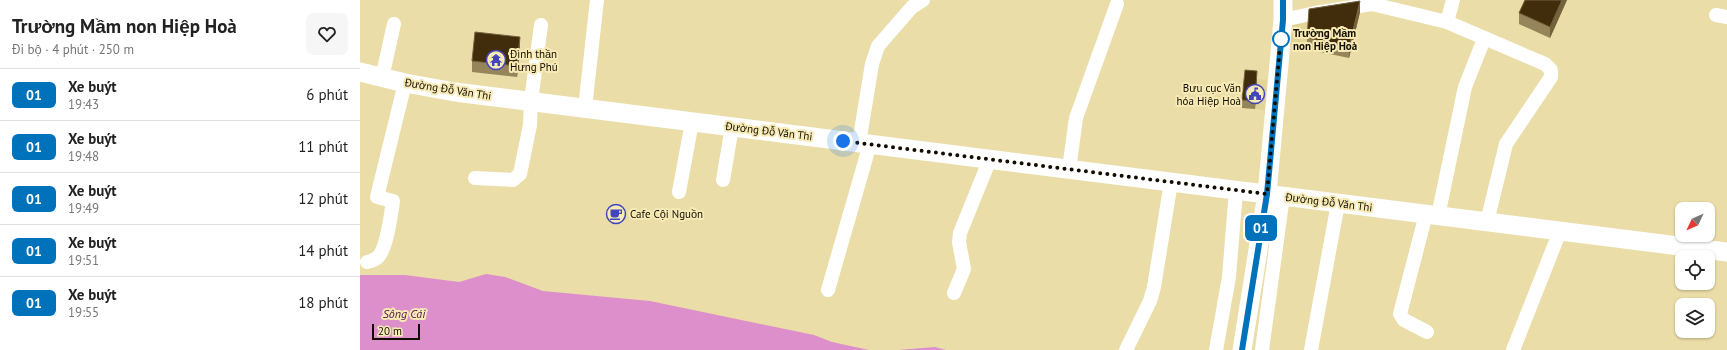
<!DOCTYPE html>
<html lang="vi">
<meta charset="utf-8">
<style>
:root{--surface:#fff;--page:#f6f6f6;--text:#222;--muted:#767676;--line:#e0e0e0}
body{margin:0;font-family:"PT Sans",sans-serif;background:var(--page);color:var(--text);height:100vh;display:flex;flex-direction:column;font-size:15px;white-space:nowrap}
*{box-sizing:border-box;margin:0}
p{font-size:13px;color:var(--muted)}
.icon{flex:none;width:22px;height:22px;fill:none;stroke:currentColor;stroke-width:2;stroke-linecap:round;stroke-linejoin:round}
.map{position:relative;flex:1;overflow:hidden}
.sheet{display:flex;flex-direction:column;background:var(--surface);width:360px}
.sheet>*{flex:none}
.badge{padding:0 8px;border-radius:6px;font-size:14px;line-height:26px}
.needle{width:26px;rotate:226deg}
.tools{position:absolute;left:1315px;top:202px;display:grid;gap:8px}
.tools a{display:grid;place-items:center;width:40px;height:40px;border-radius:8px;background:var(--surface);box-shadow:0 1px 3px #0004;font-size:20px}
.scale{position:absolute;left:12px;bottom:10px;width:48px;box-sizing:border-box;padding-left:4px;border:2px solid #120d00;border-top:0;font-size:11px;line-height:14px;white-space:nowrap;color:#120d00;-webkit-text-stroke:3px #f7eab5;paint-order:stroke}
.you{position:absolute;width:20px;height:20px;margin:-10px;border:3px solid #fff;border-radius:50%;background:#1a73e8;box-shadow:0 0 0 6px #1a73e833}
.map>.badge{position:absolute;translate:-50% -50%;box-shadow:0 0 0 2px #fff}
.round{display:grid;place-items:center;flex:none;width:42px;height:42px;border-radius:8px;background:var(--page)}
.overview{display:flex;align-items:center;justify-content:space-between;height:68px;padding:0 12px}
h1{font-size:19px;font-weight:800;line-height:30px}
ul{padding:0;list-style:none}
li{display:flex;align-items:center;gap:12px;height:52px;padding:0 12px;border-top:1px solid var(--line)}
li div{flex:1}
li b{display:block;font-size:15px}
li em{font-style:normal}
li .badge{min-width:44px;font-weight:700;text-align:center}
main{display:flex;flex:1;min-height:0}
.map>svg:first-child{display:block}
.built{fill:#e2d397}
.water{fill:#dc8fca}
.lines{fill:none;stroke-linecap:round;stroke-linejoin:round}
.street{stroke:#fff;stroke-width:14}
.secondary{stroke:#fff;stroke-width:19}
.wall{fill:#96855a}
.shaded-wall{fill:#74623b}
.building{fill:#412d0c;stroke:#74623b}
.line-casing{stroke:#fff;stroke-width:9}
.line{stroke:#0072bc;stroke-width:6}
.walk{stroke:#120d00;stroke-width:4;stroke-dasharray:0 7.2}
.stop-dot{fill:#fff;stroke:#0072bc;stroke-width:2}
.labels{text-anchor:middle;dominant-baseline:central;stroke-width:4;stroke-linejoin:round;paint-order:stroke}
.stop-label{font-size:11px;font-weight:bold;fill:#120d00;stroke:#f7eab5;text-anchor:start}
.poi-label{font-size:11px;fill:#120d00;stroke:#f7eab5;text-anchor:start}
.street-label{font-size:11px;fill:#120d00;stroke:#f7eab5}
.water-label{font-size:12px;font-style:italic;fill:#551149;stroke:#f7eab5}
</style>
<main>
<section class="sheet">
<div class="overview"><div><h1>Trường Mầm non Hiệp Hoà</h1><p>Đi bộ · 4 phút · 250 m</p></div><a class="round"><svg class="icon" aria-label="heart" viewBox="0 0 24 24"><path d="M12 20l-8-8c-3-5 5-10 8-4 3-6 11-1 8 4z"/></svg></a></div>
<ul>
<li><span class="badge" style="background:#0072bc;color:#fff">01</span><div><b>Xe buýt</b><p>19:43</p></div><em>6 phút</em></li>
<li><span class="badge" style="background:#0072bc;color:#fff">01</span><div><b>Xe buýt</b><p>19:48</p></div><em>11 phút</em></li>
<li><span class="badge" style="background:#0072bc;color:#fff">01</span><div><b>Xe buýt</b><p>19:49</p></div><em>12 phút</em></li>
<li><span class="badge" style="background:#0072bc;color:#fff">01</span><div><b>Xe buýt</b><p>19:51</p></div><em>14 phút</em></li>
<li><span class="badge" style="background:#0072bc;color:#fff">01</span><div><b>Xe buýt</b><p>19:55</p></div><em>18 phút</em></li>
</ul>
</section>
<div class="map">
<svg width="1367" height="350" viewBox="0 0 1367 350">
<rect width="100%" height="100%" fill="#eadda8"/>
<path class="built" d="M1000,12l-11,46 -60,-11 2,-23z
M885,78l22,2 -2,30 -23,-2z"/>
<path class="water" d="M126,274l19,3 38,14 107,10 164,34 18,7 37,8h-509v-75h45l54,7z
M575,347l11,3h-48z"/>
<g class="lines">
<path class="street" d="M1012,4l75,18 98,42 6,6v7l-45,67 -19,78
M1356,15l11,2
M923,20l32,-7 57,-9 1,-4
M1087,22l6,-22
M22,78l12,-54
M225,108l12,-108
M499,143l13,-79 6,-18 34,-39 11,-7
M709,169l7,-51 41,-114
M115,178l38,2 7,-6 10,-49 1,-24 10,-76
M363,180l9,-53
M319,192l13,-70
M1066,214l-26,100 4,6 23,12
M1078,216l27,-129 19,-48
M7,262c4,-1 8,-2 11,-5 9,-9 13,-43 15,-56l-16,-4 28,-114
M468,290l42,-146
M594,293l10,-24 -5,-27 1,-9 30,-74
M766,350l24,-49 4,-14 17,-105
M856,350l13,-73 7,-87
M902,350l21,-154
M951,350l27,-147
M1153,350l47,-119"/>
<path class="secondary" d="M0,72l45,11 50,9 1272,160
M882,350l25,-156 16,-174v-20"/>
</g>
<path class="wall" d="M1165,0h42l-17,38 -31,-14v-11z
M1000,12l-11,46 -42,-9v-11z
M160,48l-3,29 -45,-5v-11z
M897,79l-2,30 -13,-1v-8z"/>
<path class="shaded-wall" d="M1202,0h5l-17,38v-11z
M1000,1v11l-11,46v-11z
M160,37v11l-3,29v-11z
M897,71v8l-2,30v-8z"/>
<path class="building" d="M1165,0h37l-12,27 -31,-14z
M1000,1l-11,46 -42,-9 2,-29z
M115,32l45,5 -3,29 -45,-5z
M885,70l12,1 -2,30 -13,-1z"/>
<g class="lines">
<g class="line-casing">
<path id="line" d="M882,350l25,-156 16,-174v-20"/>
</g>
<use href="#line" class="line"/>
<path class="walk" d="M483,141l424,53 14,-159v4"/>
</g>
<defs>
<g id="temple-ring" transform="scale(1)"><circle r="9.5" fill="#f7eab5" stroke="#4346bb" stroke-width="1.5"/><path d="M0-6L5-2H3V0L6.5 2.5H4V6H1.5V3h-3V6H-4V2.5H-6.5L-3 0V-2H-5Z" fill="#4346bb"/></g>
<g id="civic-ring" transform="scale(1)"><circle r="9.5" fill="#f7eab5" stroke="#4346bb" stroke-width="1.5"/><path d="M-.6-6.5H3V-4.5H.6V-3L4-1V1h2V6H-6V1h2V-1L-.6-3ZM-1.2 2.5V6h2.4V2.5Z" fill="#4346bb"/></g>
<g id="cafe-ring" transform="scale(1)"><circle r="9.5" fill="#f7eab5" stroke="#4346bb" stroke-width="1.5"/><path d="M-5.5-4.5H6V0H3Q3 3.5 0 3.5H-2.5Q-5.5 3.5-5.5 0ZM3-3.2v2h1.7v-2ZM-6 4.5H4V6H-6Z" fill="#4346bb"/></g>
</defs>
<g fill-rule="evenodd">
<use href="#temple-ring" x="136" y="60"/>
<use href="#civic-ring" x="895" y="94"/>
<use href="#cafe-ring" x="256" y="214"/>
</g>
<circle class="stop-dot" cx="921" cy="39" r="8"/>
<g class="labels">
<g class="stop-label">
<text x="933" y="33">Trường Mầm<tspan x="933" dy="13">non Hiệp Hoà</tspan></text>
</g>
<g class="poi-label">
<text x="150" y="54">Đình thần<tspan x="150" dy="13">Hưng Phú</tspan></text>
<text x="881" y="88" text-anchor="end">Bưu cục Văn<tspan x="881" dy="13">hóa Hiệp Hoà</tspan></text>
<text x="270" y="214">Cafe Cội Nguồn</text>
</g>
<g class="street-label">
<text transform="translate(88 89) rotate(9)">Đường Đỗ Văn Thi</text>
<text transform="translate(409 131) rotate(7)">Đường Đỗ Văn Thi</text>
<text transform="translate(969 202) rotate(7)">Đường Đỗ Văn Thi</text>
</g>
<g class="water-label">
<text x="44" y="313">Sông Cái</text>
</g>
</g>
</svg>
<div class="tools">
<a><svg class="needle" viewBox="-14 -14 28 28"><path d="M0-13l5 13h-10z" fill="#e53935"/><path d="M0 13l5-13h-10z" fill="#767676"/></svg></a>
<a><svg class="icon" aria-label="locate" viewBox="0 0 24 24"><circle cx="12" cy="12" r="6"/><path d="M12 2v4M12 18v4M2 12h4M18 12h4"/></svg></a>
<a><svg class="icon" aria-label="layers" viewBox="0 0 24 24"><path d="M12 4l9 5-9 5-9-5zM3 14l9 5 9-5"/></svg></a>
</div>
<div class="scale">20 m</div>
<div class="you" style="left:483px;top:141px"></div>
<b class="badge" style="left:901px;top:228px;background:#0072bc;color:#fff">01</b>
</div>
</main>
